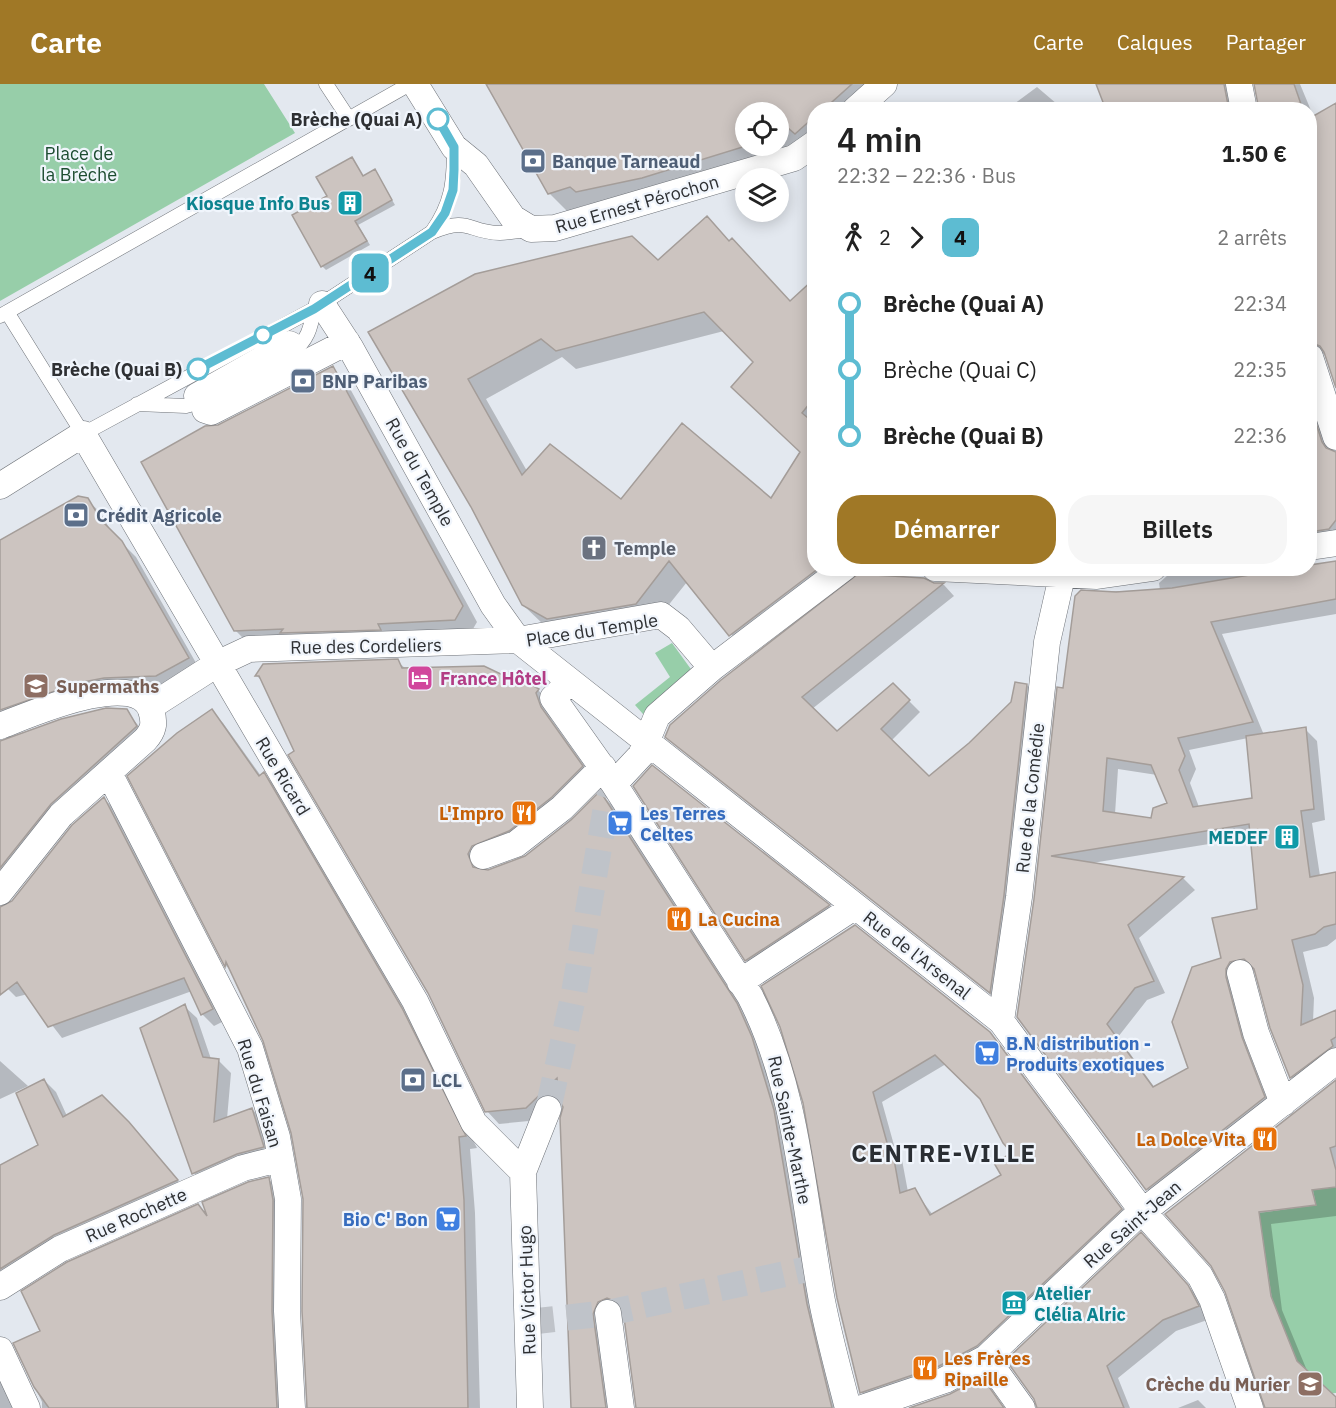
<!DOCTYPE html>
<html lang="fr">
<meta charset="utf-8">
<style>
:root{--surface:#fff;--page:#f6f6f6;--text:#222;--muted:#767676;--accent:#a07826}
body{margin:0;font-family:"IBM Plex Sans",sans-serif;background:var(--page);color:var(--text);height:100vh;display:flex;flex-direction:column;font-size:22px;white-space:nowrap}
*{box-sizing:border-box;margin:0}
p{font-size:20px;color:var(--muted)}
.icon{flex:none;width:33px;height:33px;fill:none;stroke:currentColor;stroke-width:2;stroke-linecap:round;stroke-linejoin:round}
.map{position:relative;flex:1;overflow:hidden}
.panel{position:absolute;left:807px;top:18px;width:510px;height:474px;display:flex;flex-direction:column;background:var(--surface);border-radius:24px;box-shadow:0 3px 15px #0003}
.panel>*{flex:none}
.badge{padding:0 12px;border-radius:9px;font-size:21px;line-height:39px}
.tools{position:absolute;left:735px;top:18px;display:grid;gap:12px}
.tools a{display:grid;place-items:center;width:54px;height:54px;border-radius:50%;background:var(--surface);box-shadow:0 3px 15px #0003;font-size:30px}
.map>.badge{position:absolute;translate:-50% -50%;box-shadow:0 0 0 3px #fff}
.legs{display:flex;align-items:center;gap:9px;height:66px;padding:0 30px;font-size:20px}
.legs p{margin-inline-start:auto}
.overview{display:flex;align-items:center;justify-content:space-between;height:102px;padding:0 30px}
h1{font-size:33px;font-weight:600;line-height:45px}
.button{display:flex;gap:12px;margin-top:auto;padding:12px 30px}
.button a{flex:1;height:69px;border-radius:24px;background:var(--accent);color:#fff;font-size:24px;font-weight:600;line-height:69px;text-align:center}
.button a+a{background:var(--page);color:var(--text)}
ul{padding:0 30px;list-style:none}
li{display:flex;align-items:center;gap:21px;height:66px;font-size:22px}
li i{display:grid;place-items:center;width:9px;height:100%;margin:0 8px;background:currentColor}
li i::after{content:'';width:15px;height:15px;margin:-8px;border:4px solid;border-radius:50%;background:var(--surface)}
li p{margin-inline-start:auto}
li:first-child i{background:linear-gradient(#0000 50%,currentColor 0)}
li:last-child i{background:linear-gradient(currentColor 50%,#0000 0)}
header{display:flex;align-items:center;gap:36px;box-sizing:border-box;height:84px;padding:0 30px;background:var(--accent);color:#fff}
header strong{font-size:28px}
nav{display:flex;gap:33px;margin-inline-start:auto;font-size:21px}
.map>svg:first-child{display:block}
.green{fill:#97cea9}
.shadow{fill:#0003;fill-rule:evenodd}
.building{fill:#ccc4c0;stroke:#a49d99;stroke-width:1.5;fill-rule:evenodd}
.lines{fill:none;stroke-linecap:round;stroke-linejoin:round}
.street-tunnel{stroke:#bfc3c9;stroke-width:26;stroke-dasharray:26 13;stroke-linecap:butt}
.lane-casing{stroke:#6e7278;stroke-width:15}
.street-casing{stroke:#6e7278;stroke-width:27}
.lane{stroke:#fff;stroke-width:14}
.street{stroke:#fff;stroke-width:26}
.line-1-casing{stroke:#fff;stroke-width:14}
.line-1{stroke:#5dbcd2;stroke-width:9}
.stop-1-dot{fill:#fff;stroke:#5dbcd2;stroke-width:3}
.labels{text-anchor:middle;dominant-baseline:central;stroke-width:4.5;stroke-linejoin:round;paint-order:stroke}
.stop-label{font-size:18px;font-weight:bold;fill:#2e3033;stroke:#f0f5fc;text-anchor:end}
.park-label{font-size:18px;fill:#1d4d31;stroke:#f0f5fc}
.service-label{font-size:18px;font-weight:bold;fill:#4e5e75;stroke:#f0f5fc;text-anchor:start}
.culture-label{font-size:18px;font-weight:bold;fill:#0d838f;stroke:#f0f5fc;text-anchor:end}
.street-label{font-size:18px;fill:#2e3033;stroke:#f0f5fc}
.worship-label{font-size:18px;font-weight:bold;fill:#5b616d;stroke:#f0f5fc;text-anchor:start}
.hotel-label{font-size:18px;font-weight:bold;fill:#b23c85;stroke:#f0f5fc;text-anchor:start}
.education-label{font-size:18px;font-weight:bold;fill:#785e54;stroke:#f0f5fc;text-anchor:start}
.food-label{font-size:18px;font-weight:bold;fill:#c56008;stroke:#f0f5fc;text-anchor:end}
.shop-label{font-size:18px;font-weight:bold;fill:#366cbe;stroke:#f0f5fc;text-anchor:start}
.district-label{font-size:24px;font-weight:bold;letter-spacing:1.5px;fill:#2a2e33;stroke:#f0f5fc}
</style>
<header>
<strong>Carte</strong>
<nav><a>Carte</a><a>Calques</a><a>Partager</a></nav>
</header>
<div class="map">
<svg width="1336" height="1324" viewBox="0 0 1336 1324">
<rect width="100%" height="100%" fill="#e3e8ef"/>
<path class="green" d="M0,0h264l31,49 -295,168z
M672,559l21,29 -50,42 -8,-9 35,-28 -15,-24z
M1336,1103v206l-49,5 -28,-185 57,-8 -3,-15z"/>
<path class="shadow" d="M488,0h403l-30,26h-47v40l-219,60 -6,-6 -22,7 -18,-18zM746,28h32v34h-32z
M1098,0h147l-6,26h-131z
M1256,0h44l36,87v213l-10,-30h-7l-9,9v-253h-49z
M1037,3l27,23h-44l-6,-6z
M375,87l20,34 -37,20 12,20 -44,25 -4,-4z
M732,156l59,62 23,-21v287h43l-8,15 95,2 10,11 -142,113 25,24 56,-48 27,27 -29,29 38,37 41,-33 43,-42 14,-18 11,12 -37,306 -334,-267 173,-146 -2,-3 -89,68 -62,-73 -32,40 -112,2 -20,-19 -51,-98 -102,-174 288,-71zM724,247l31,31 47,90 -30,48 -151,1 -94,-30 -41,-72 76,-42 14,12z
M333,284l14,15 130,239 -7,12 -220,11 -15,-15 -17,-203z
M1310,298l22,69 4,1v89l-26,11z
M87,416l13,12 12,21 24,24 64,113 -31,17 -53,3 -116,38v-186z
M1336,479v51l-114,20 42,101 41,-6 12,12 8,79 -13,3 8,53 16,-4v67l-9,7 -24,6 11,46 -1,24 23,-10v51l-33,26 -12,-12 -35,-107 -14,4 34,136 -117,91 -12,-12 -129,-172 46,-328 18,-97 78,-2 -1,-7 9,-8 1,-7h141zM1248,654l6,61 -55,8 -9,-24 6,-14 -7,-19zM1118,685l39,6 12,29 -17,16 -37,-6zM1252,753l7,73 -37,49 -32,110 -35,19 -37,-51 29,-37 18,-7 -26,-55 56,-48 -12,-12 -91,-15z
M397,577l9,8 101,10 3,-5 28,16 12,13 -2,3 4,14 42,59 -114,87v7l42,-14 79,-65 12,12 135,211 38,107 55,284h-204l-13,-97 -12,1 4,96h-44l-8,-301 -4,-8 -21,21 -40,4 -12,-13 -58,-118 -133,-242 -32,-68 -7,-7z
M126,627l22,26 -148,157v-152z
M211,627l12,12 38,53 3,-2 11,12 138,236 64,126 -7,1 5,64 5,195h-174l-2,-209 -11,-67 -28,-91 -33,-70 -6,-5 -97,-190z
M652,683l177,139 5,6 -82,54 -6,-6z
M104,715l12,11 108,211 -10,5 -12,-12 -10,-23 -130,47 -34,-44 -12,3 -16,-16v-74l12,-4z
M184,922l13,12 14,41 7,1 13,13 -4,46 25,-10 12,13 11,38 -69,26 -12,-13z
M989,949l11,11 131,176 -144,136 -116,46 -10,-10 -56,-289zM946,980l35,35 33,54 -11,22 -70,40 -19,-25 -6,2 -6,-32 -5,-4 -15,-54z
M0,977l28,25 -28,13z
M44,996l12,12 11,24 40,-13 34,33 47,57 -188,93v-120l40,-20z
M1336,998v134l-65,8 11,86 26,63 28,26v9h-71l1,-5 -39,-112 -14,-26z
M268,1095l12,11 8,218h-246v-6l-27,-58 27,-12 155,-126 13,13z
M1153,1162l46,52 11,21 -34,12 -58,47 12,30h-93l-1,-9z
M0,1286l16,38h-16z
M981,1295l24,29h-91l36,-12z
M1198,1316l8,8h-28z"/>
<path class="building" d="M486,0h366l-29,26h-9v7l-19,17 -6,-5 -11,5v-22h-32v34l-104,32 -66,14 -6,-5 -22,7z
M1096,0h128l5,26h-123z
M1254,0h40l9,26h-44z
M1336,19v285l-12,-36 -4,-6 -10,-4v-224z
M352,73l11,19 12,-7 17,31 -37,21 12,20 -46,26 -29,-52 35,-19 -11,-19z
M707,132l22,25 3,-3 58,63 24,-22v119l-12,15 12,10v145h5l-90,68 -60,-75 -33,43 -89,15 -25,-14 -51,-98 -103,-175 107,-58 157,-38 26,24zM704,228l49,50 -22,25 69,65 -29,46 -89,-75 -61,76 -71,-55 -28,31 -54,-96 73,-40 15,12z
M333,282l130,240 -8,14 -77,4 3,6 -101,3 3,-4 -49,2 -93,-169 64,-36 13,-1z
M1310,320l12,38 4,6 10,4v68l-7,9 -19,3z
M78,412l10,2 13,22 21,21 67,117 -33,18 -52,2 -26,5 -78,27v-170z
M1336,477v38l-125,23 42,100 -75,16 7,18 -6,14 14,37 59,-9 -6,-62 60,-9 8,82 -13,2 9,66 26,-5v52l-12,3 -9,7 -23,6 11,45 -2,40 35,-15v27l-5,3 2,6 -43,32 -20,-50 -16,-59 -10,-10 -14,3 -4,7v8l16,60 23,60 -119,93 -129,-173 17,-118 23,-212 6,1 12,-92 6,-6 35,2 56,-4 120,-20h18v-3zM1107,674l44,7 16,38 -14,5 -2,10 -48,-7zM1249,740l8,85 -45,9 9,40 -29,9 -20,55 16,46 -35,19 -46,-63 28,-36 19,-7 -26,-56 56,-48 -133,-21z
M858,490l66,4 10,5h10l-142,114 35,34 56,-48 17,17 -29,29 48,47 40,-33 42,-41 4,-20 12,2 -23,211 -14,98 -325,-256 5,-12 51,-45z
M398,575l4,9 82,-2 23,11 2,-5 30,17 -3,4 5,14 42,59 -31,31 -43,34 -37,15 -4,8 5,13 15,3 37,-14 46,-36 29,-29 137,212 15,34 22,73 33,194 25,104h-196l-13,-98 -4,-7 -12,-5 -9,4 -5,12 13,94h-35l-11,-290 3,-11 -4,-8 -2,-21 -31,30 -41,4 -57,-119 -140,-238 6,-4 -35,-75h-4l8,-12z
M106,624l21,1 10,17 -86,78 -51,64v-127l61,-22z
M212,625l47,67 5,-4 138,236 64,128 -7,1 5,63 4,208h-161l-5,-97 1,-112 -12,-66 -28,-92 -37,-79 -1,5 -98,-191 50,-43z
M652,681l178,140 -85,56 -112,-175z
M104,713l109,212 -12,6 -17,-37 -136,49 -31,-45 -17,13v-88l12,-6 60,-76z
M855,841l135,107 132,177 -145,137 -38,20 -79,27 -23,-95 -34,-195 -23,-76 -19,-41zM935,971l45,44 23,44 9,10 -18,10 7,12 -71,40 -15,-27 -15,5 -8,-45 -3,2 -16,-58z
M185,920l18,53 16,2 -5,63 38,-14 12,39 -27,7 -45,20 -52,-146z
M44,995l19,38 39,-22 27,27 49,58 -124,55 -54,34v-104l38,-20 -22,-52z
M1336,996v66l-6,2 6,22v17l-24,3 4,15 -57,7 12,84 26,65 39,36v11h-71l-40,-116 -14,-26 -46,-52z
M269,1093l4,23 -1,111 5,97h-228l-15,-21 -21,-44 27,-12 -19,-40 46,-29 131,-58 9,12 -5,-14 46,-20z
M1141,1148l47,53 11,21 -36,14 -56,46 17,42h-87l-3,-9 -28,-39z
M982,1293l22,31h-95l41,-14z"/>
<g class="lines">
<path class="street-tunnel" d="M549,1021l25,-112 32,-186 8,-23
M528,1238l80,-9 209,-46"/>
<g class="lane-casing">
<path id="lane" d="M326,0l23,35
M432,148c20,-29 22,-49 22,-85
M7,228l76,122 231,-125 118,-77c39,-16 34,0 68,1 9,0 19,-2 28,-3
M0,232l410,-232
M291,269c17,-12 20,-26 23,-44
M137,320l49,2 21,-6"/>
</g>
<g class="street-casing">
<path id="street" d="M415,0l39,63 22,18 37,53 18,11 24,-1 239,-70 20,-14
M1239,0l5,26
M855,26l29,-26
M322,220l28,43 143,258 25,35 483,381 142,191 57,64 12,23 38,109
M1310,273l26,80
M197,312l92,-52 2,1
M205,326l6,2 136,-70
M0,402l83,-52 332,567 59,122 49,49 7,236
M1310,463l26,-4
M935,484l162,8 56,-8
M570,598l-17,16 61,86 27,-29 16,-39 55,-48 132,-100
M150,623l67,-43 32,-15 269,-9 143,-25 17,13 34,40
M0,642c29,-11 136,-59 151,-16 4,13 3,20 -6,30l-84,75 -61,77
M109,689l141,275 27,89 11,62 -1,112 5,97
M614,700l136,212c48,94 53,203 72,305 7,36 17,72 26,107
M483,772l33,-12 46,-36 41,-41
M1240,889l16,60 27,70
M740,898l114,-75
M1001,937l18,-124 28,-255 15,-66
M523,1088l25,-63
M0,1203l60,-38 183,-81 36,-9
M608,1229l13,95
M0,1266l27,58
M986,1274l36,50
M862,1324l83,-28 41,-22 146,-138 204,-159"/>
</g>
<use href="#lane" class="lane"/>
<use href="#street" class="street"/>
</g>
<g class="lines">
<g class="line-1-casing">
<path id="line-1" d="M198,285l116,-60 118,-77 13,-19 8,-23 1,-20v-23l-16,-28"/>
</g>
<use href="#line-1" class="line-1"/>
</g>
<defs>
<g id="bank-square" transform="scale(1.35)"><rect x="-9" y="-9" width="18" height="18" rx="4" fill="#5c6f8a" stroke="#f0f5fc"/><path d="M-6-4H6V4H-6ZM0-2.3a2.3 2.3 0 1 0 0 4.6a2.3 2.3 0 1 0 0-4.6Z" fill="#fff"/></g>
<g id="building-square" transform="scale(1.35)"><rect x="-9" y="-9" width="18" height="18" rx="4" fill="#0f9aa8" stroke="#f0f5fc"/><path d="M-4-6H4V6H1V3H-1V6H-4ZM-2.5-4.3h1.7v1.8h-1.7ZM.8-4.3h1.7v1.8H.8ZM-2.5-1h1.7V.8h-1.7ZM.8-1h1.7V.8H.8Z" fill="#fff"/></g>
<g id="church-square" transform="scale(1.35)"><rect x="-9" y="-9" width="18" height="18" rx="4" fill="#6b7280" stroke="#f0f5fc"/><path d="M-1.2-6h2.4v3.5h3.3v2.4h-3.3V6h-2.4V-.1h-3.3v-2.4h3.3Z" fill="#fff"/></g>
<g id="hotel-square" transform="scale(1.35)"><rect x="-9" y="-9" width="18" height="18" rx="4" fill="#d1479c" stroke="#f0f5fc"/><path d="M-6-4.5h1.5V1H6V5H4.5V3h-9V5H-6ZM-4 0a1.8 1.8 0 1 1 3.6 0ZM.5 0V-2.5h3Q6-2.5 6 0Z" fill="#fff"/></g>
<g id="school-square" transform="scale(1.35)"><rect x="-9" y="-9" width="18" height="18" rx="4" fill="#8d6e63" stroke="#f0f5fc"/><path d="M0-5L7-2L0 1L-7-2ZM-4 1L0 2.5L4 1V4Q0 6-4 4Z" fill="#fff"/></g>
<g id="restaurant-square" transform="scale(1.35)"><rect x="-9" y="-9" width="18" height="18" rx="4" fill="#e8710a" stroke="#f0f5fc"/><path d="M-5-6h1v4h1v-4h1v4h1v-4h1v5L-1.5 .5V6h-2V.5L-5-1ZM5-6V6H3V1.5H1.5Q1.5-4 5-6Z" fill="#fff"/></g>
<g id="supermarket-square" transform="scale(1.35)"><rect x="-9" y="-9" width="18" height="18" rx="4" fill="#3f7fe0" stroke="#f0f5fc"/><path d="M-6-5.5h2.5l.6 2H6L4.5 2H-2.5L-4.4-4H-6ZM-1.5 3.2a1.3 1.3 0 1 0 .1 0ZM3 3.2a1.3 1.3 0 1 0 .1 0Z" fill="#fff"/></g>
<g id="museum-square" transform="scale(1.35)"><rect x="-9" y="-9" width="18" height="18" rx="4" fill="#0f9aa8" stroke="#f0f5fc"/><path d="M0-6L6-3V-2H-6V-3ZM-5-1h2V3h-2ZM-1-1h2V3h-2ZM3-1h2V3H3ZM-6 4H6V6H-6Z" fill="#fff"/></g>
</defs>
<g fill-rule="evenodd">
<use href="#bank-square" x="533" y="77"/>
<use href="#building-square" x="350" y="119"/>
<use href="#bank-square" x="303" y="297"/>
<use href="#bank-square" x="76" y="431"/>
<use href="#church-square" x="594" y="464"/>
<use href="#hotel-square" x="420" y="594"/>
<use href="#school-square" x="36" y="602"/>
<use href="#restaurant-square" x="524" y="729"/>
<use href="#supermarket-square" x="620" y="739"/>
<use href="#building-square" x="1287" y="753"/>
<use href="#restaurant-square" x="679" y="835"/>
<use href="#supermarket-square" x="987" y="969"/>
<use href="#bank-square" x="413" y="996"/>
<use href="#restaurant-square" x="1265" y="1055"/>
<use href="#supermarket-square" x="448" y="1135"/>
<use href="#museum-square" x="1014" y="1219"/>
<use href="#restaurant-square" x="925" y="1284"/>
<use href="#school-square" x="1310" y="1300"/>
</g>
<g class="stop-1-dot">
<circle cx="438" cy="35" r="10"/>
<circle cx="263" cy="251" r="8"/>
<circle cx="198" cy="285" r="10"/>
</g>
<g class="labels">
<g class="stop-label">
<text x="422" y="35">Brèche (Quai A)</text>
<text x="182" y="285">Brèche (Quai B)</text>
</g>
<g class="park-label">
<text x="79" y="69">Place de<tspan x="79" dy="21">la Brèche</tspan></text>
</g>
<g class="service-label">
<text x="552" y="77">Banque Tarneaud</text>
<text x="322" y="297">BNP Paribas</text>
<text x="96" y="431">Crédit Agricole</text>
<text x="432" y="996">LCL</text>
</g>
<g class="culture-label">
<text x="330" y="119">Kiosque Info Bus</text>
<text x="1268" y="753">MEDEF</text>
<text x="1034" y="1209" text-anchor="start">Atelier<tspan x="1034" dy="21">Clélia Alric</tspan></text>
</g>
<g class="street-label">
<text transform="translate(637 120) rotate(-16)">Rue Ernest Pérochon</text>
<text transform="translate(420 388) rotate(61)">Rue du Temple</text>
<text transform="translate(592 546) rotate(-9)">Place du Temple</text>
<text transform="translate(366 562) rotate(-1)">Rue des Cordeliers</text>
<text transform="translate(283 692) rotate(59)">Rue Ricard</text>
<text transform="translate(1030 714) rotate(-84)">Rue de la Comédie</text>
<text transform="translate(917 871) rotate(38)">Rue de l'Arsenal</text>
<text transform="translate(260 1009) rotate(73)">Rue du Faisan</text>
<text transform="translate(790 1046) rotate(78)">Rue Sainte-Marthe</text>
<text transform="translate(136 1131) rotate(-24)">Rue Rochette</text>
<text transform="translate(1132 1140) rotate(-41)">Rue Saint-Jean</text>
<text transform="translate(527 1206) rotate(-92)">Rue Victor Hugo</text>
</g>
<g class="worship-label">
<text x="614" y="464">Temple</text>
</g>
<g class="hotel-label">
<text x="440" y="594">France Hôtel</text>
</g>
<g class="education-label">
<text x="56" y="602">Supermaths</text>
<text x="1290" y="1300" text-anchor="end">Crèche du Murier</text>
</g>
<g class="food-label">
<text x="504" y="729">L'Impro</text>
<text x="698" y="835" text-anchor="start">La Cucina</text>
<text x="1246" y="1055">La Dolce Vita</text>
<text x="944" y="1274" text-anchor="start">Les Frères<tspan x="944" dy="21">Ripaille</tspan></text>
</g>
<g class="shop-label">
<text x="640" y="729">Les Terres<tspan x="640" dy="21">Celtes</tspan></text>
<text x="1006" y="959">B.N distribution -<tspan x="1006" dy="21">Produits exotiques</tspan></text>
<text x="428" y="1135" text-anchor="end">Bio C' Bon</text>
</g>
<g class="district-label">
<text x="944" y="1069">CENTRE-VILLE</text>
</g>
</g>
</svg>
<div class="tools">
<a><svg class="icon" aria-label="locate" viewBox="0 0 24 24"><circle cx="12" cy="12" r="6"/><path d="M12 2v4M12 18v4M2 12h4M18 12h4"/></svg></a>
<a><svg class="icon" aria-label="layers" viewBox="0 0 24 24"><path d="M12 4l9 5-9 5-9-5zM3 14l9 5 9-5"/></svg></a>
</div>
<b class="badge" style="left:370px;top:189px;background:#5dbcd2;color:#111">4</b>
<section class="panel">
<div class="overview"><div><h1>4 min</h1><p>22:32 – 22:36 · Bus</p></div><b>1.50 €</b></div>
<div class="legs"><svg class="icon" aria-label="walk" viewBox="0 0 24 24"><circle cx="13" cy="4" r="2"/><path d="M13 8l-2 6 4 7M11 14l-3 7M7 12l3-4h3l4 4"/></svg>2<svg class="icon" aria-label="forward" viewBox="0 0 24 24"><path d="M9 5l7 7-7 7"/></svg><b class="badge" style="background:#5dbcd2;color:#111">4</b><p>2 arrêts</p></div>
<ul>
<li><i style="color:#5dbcd2"></i><b>Brèche (Quai A)</b><p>22:34</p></li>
<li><i style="color:#5dbcd2"></i><span>Brèche (Quai C)</span><p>22:35</p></li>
<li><i style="color:#5dbcd2"></i><b>Brèche (Quai B)</b><p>22:36</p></li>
</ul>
<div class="button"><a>Démarrer</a><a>Billets</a></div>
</section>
</div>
